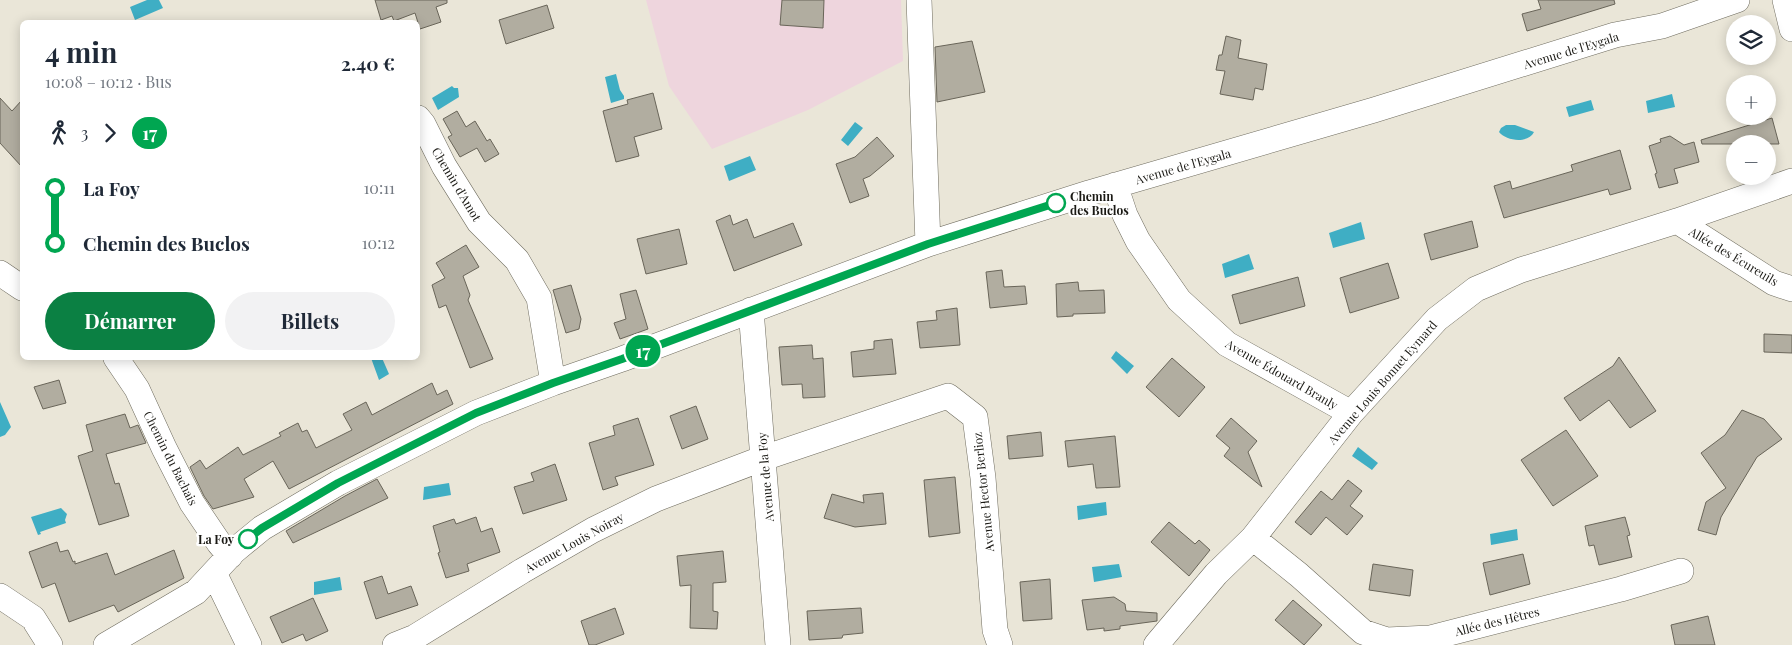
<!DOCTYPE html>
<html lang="fr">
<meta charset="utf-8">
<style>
:root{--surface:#fff;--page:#f2f2f3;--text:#1f2937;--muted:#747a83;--accent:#0b8043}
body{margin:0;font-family:"Playfair Display",serif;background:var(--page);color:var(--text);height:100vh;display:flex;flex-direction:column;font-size:19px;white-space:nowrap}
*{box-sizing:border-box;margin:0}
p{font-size:16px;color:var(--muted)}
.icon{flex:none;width:28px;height:28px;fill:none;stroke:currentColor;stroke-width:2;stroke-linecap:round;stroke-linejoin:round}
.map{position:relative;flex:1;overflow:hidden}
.details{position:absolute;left:20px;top:20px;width:400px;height:340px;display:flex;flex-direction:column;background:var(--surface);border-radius:8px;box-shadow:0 2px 12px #0003}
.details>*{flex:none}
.badge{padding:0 10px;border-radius:16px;font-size:18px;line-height:32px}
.fabs{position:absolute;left:1726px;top:15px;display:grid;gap:10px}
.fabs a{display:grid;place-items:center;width:50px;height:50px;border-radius:50%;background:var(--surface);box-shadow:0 2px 12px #0003;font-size:25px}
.map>.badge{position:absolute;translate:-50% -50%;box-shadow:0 0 0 2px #fff}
.legs{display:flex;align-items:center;gap:8px;height:55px;padding:0 25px;font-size:16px}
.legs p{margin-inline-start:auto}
.headline{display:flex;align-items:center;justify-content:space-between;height:85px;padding:0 25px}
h1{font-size:28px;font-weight:700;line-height:38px}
.button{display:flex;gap:10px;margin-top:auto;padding:10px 25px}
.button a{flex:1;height:58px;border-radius:30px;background:var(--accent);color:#fff;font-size:20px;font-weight:700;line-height:58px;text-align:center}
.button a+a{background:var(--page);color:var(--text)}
ul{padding:0 25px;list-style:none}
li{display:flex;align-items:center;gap:18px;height:55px;font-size:19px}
li i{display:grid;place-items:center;width:8px;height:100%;margin:0 6px;background:currentColor}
li i::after{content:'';width:12px;height:12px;margin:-6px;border:4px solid;border-radius:50%;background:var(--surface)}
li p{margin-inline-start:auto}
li:first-child i{background:linear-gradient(#0000 50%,currentColor 0)}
li:last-child i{background:linear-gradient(currentColor 50%,#0000 0)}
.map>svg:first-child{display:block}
.industrial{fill:#eed5dd}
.water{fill:#3faec4}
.building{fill:#b1ada0;stroke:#696559}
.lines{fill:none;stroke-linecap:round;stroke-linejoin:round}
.minor-casing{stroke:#6f6c5f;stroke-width:26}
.minor{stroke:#fff;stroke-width:25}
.line-1-casing{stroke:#fff;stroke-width:11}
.line-1{stroke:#00a651;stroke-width:8}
.stop-1-dot{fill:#fff;stroke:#00a651;stroke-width:2.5}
.labels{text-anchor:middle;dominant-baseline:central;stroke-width:4.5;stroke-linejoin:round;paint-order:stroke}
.street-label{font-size:12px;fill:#1a1914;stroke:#fff}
.stop-label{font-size:12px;font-weight:bold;fill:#1a1914;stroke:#fff;text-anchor:start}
</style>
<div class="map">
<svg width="1792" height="645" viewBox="0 0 1792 645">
<rect width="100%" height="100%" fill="#eae6d8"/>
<path class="industrial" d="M646,0h255l2,61 -95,49 -96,39 -43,-63z"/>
<path class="water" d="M147,0h12l4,8 -28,12 -5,-13z
M616,74l4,16 4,6v3l-13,4 -6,-26z
M452,86l2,2h4l1,9 -21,13 -6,-12z
M1672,94l3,13 -27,6 -2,-12z
M1591,100l3,10 -25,7 -3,-10z
M855,122l8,6 -15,18 -7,-6z
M1506,125h9l19,7c-6,12 -28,9 -35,0l2,-4z
M750,156l6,14 -27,11 -5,-15z
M1361,222l4,17 -32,9 -4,-15z
M1249,254l5,15 -29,9 -3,-14z
M1116,351l18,15 -7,8 -16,-16z
M371,358h11l7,16 -10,6z
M0,402l11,25 -6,8 -5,2z
M1358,447l20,16 -6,7 -20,-14z
M449,483l2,12 -28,5 1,-13z
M1106,502l1,13 -29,5 -1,-14z
M61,508l6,6 -2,6 1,3 -26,9 1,2 -3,1 -7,-18z
M1517,529l1,11 -27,5 -1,-11z
M1119,564l3,13 -28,5 -2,-15z
M340,577l2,13 -28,5v-13z"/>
<path class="building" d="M375,0h72v3l-11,4 5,15 -21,7 -5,-16 -21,8 -2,-5 -11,4z
M782,0h42l-1,28 -43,-3z
M1538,0h76l1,4 -88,27 -5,-17 19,-5z
M547,5l7,23 -48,16 -7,-24z
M1226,36l15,4 -3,18 29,6 -4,26 -8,-2 -2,12 -33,-6 5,-23 -9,-1 3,-15h3z
M972,41l13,51 -48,10 -2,-55z
M653,93l9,36 -28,8 5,19 -23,6 -13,-51 25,-7 -1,-4z
M0,98l12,13 10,-11v67l-22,-24z
M457,111l9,16 9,-6 12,20 3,-2 9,15 -14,8 -8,-14 -17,9 -12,-20 4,-2 -9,-16z
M1772,118l7,26h-77l-1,-4z
M1670,136l14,9 10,-3 5,20 -25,7 4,14 -19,5 -4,-14 2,-1 -8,-27 12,-4 -1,-3z
M877,137l17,19 -24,20 -7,3 6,17 -19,7 -14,-39 19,-7z
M1620,150l11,39 -21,6 -2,-6 -104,29 -10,-32 16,-5 2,8 61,-18 -2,-6z
M730,215l3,10 14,-6 7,19 39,-15 9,22 -68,26 -18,-50z
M1472,221l6,26 -47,13 -7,-26z
M679,229l8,35 -41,10 -9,-35z
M466,245l13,22 -16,9 7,19 -2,5 25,59 -23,9 -24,-63 -7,3 -7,-23 13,-7 -9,-15z
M1388,263l11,35 -49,15 -10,-35z
M1002,270l2,17 21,-1 2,18 -37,4 -4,-36z
M1298,277l7,29 -65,18 -8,-29z
M1078,282l1,9 25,-1 1,23 -32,1v2l-16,1 -1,-33z
M571,285l10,34 -2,10 -13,4 -13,-43z
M636,290l12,39 -28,10 -6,-16 12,-4 -6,-25z
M957,308l3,37 -40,3 -3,-26 20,-2 -1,-9z
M1764,334l28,1v18l-28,-1z
M892,339l4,35 -43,3 -2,-25 23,-3v-8z
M812,345l1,14 10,-1 2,39 -22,1 -1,-14 -20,1 -3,-38z
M1619,357l37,54 -26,17 -21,-28 -29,21 -16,-23 49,-32z
M1172,358l33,29 -26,30 -33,-30z
M59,380l7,23 -23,6 -9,-22z
M432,383l5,12 10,-5 6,14 -164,85 -16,-28 -29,18 10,18 -41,12 -9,-13 -14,-29 10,-7 6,9 32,-22 5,8 38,-19 -2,-3 19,-10 4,9 5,-2 9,18 36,-18 -9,-16 23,-12 6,13z
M696,406l12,33 -26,10 -12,-33z
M1742,410l22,9 18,20 -25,18 -36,60 -5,18 -18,-5 8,-28 20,-14 -25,-35 24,-18z
M125,414l5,14 8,-3 8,18 -40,11 9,30 4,-1 10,33 -30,9 -21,-69 15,-5 -7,-26z
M638,418l16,47 -39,12 3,8 -15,5 -14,-47 26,-8 -2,-9z
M1231,418l26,23 -9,11 14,35 -38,-31 6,-8 -14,-12z
M1566,430l32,46 -45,30 -32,-46z
M1041,432l2,24 -34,3 -2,-23z
M1115,436l5,51 -24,1 -3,-24 -25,3 -3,-26z
M555,464l12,36 -44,14 -9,-27 20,-6 -3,-8z
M955,477l5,56 -31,4 -5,-57z
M377,479l11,19 -95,45 -7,-12 59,-35z
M1348,480l14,11 -12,15 13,10 -16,19 -21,-18 -15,18 -16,-13 26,-31 11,9z
M883,493l3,31 -31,3 -31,-9 8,-24 32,9 -1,-8z
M476,517l5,15 11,-4 8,24 -33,12 2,7 -23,7 -8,-25 2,-1 -7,-26 21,-7 2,5z
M1625,517l5,18 -3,1 5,21 -33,8 -5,-20 -5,1 -4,-20z
M1169,522l26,22 4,-4 11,10 -21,26 -38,-34z
M57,542l3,10 8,-2 5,12 2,-1v3l32,-11 8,22 59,-25 10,28 -66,34 -4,-7 -45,17 -14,-39 -13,5 -13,-36z
M723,551l3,31 -13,1v28l5,1 -1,17 -27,-1 1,-43 -11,1 -3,-30z
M1523,554l7,30 -40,11 -7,-32z
M1373,564l40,6 -3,26 -41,-6z
M382,576l6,18 23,-8 7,19 -42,14 -12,-37z
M1050,579l2,40 -29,2 -3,-39z
M1114,597l11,7 1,7 31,2v8l-37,5v3l-16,2v-3l-17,2 -5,-30z
M313,598l15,33 -22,10 -3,-7 -21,9 -12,-26z
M1293,600l29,25 -18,20 -29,-25z
M615,608l9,26 -29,11h-6l-8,-24z
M861,608l2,25 -20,2 -1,3 -33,2 -2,-29z
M1708,616l7,29h-40l-4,-20z"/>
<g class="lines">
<g class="minor-casing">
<path id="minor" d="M919,0l9,244
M1785,0l7,29
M418,118l5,6 21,42 35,56 38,38 22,38 14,85
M1115,185l10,30 13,26 41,59 48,44 124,69
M1677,221l97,62 18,6
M0,273l22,15
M751,310l27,335
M116,358l21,31 27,59 28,55 27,40 11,13
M1253,538l46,37 64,57 24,8 43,-2 191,-49 60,-18
M214,573l35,72
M0,596l33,22 17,27
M106,645l90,-53 38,-41 28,-23 76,-45 138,-70 77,-30 69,-24 306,-115 161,-51 285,-83 241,-75 47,-9 75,-26
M395,645l20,-8 107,-66 71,-41 63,-31 108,-41 184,-62 27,21 8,61 12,152 5,15
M1156,645l60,-71 37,-36 98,-125 86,-94 39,-30 45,-19 156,-49 115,-40"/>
</g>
<use href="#minor" class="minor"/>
</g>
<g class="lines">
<g class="line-1-casing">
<path id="line-1" d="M248,539l14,-11 76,-45 138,-70 77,-30 69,-24 306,-115 128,-41"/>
</g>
<use href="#line-1" class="line-1"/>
</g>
<g class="stop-1-dot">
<circle cx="1056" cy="203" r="9"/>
<circle cx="248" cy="539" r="9"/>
</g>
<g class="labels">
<g class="street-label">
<text transform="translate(1571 50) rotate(-17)">Avenue de l'Eygala</text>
<text transform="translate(1183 166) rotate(-16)">Avenue de l'Eygala</text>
<text transform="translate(457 184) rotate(59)">Chemin d'Amot</text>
<text transform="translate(1734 256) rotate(31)">Allée des Écureuils</text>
<text transform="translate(1282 374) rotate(30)">Avenue Édouard Branly</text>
<text transform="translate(1382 382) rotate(-49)">Avenue Louis Bonnet Eymard</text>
<text transform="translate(171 458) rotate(63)">Chemin du Bachais</text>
<text transform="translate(765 477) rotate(-95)">Avenue de la Foy</text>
<text transform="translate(983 492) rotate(-96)">Avenue Hector Berlioz</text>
<text transform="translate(574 542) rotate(-29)">Avenue Louis Noiray</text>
<text transform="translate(1497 621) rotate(-14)">Allée des Hêtres</text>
</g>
<g class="stop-label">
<text x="1070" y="196">Chemin<tspan x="1070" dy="14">des Buclos</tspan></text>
<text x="234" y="539" text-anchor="end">La Foy</text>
</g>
</g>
</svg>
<div class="fabs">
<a><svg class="icon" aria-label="layers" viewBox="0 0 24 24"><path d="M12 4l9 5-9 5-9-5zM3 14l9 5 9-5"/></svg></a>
<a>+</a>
<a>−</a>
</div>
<b class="badge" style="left:643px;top:351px;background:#00a651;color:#fff">17</b>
<section class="details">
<div class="headline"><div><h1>4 min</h1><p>10:08 – 10:12 · Bus</p></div><b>2.40 €</b></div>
<div class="legs"><svg class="icon" aria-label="walk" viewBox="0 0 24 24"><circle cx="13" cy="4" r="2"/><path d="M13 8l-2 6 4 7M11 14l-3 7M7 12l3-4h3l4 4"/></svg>3<svg class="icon" aria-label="forward" viewBox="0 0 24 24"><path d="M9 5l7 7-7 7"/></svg><b class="badge" style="background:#00a651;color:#fff">17</b></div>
<ul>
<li><i style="color:#00a651"></i><b>La Foy</b><p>10:11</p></li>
<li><i style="color:#00a651"></i><b>Chemin des Buclos</b><p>10:12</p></li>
</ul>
<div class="button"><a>Démarrer</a><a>Billets</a></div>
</section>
</div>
